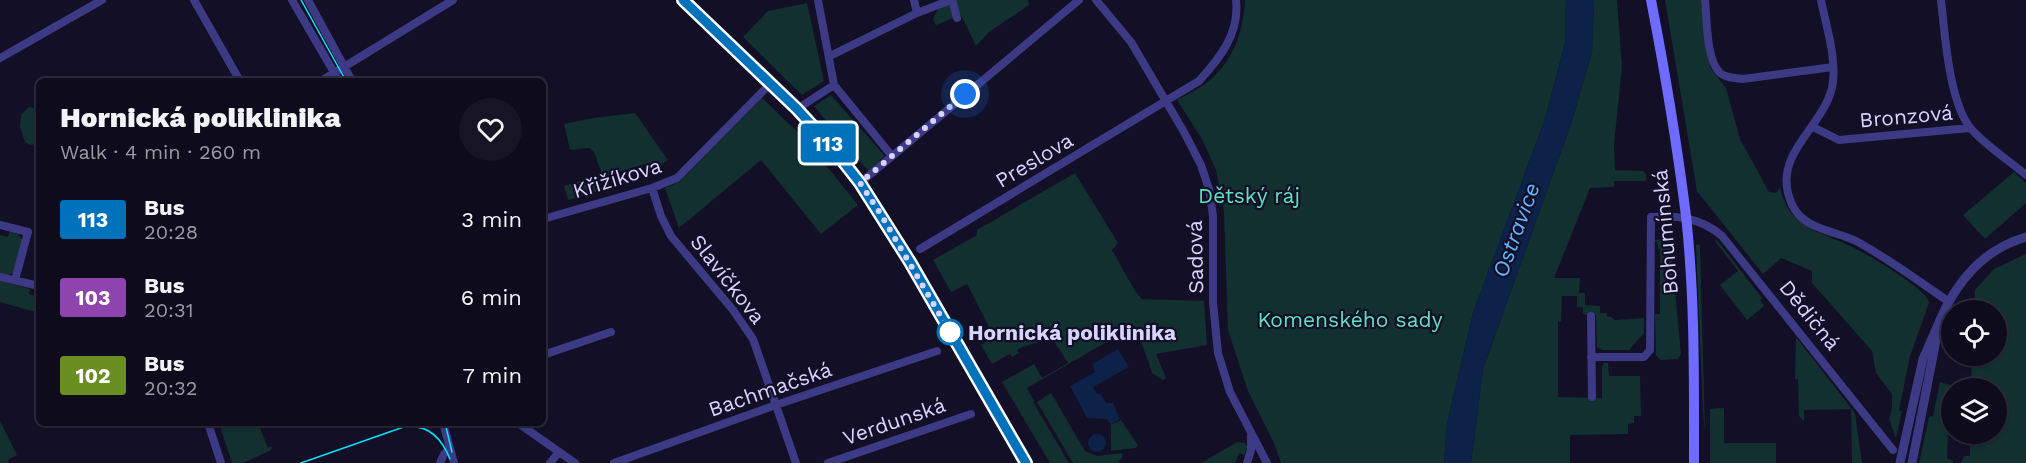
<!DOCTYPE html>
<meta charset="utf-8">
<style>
:root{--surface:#0e0b1c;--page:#171425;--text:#f1f3f6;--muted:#9b9ba3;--line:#2e2b3b}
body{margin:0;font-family:"Work Sans",sans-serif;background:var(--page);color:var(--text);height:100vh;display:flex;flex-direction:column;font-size:22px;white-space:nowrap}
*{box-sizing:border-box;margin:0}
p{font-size:20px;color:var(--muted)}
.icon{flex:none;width:33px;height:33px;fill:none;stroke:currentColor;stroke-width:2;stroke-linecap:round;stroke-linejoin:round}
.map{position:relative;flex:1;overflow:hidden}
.sheet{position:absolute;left:36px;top:78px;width:510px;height:348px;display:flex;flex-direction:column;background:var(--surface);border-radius:9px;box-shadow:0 2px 4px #0004,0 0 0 2px var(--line)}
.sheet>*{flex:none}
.badge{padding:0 12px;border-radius:4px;font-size:21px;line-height:39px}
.fabs{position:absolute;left:1941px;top:300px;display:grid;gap:12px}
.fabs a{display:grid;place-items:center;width:66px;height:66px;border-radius:50%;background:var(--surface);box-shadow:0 2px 4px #0004,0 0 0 2px var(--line);font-size:30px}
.you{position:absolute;width:30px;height:30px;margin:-15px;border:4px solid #fff;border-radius:50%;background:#1a73e8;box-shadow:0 0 0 9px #1a73e833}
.map>.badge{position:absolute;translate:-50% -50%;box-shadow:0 0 0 3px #fff}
.round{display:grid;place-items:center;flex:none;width:63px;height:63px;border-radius:32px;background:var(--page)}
.headline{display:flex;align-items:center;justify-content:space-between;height:102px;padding:0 24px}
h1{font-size:28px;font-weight:800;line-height:45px}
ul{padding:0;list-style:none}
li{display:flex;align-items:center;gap:18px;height:78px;padding:0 24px}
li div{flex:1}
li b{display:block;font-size:22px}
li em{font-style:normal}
li .badge{min-width:66px;font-weight:700;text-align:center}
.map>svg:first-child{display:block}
.green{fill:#12302f}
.water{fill:#0c2248}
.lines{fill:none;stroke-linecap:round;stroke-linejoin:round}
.minor{stroke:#3d3a85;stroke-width:8}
.tertiary{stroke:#3d3a85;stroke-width:9}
.secondary{stroke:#6f6bff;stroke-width:10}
.tram{stroke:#00e5ff;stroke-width:1.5}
.tertiary-bridge{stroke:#3d3a85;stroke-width:9}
.line-casing{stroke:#fff;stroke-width:14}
.line{stroke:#0072bc;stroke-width:9}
.walk{stroke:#d9d4ff;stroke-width:6;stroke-dasharray:0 10.8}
.stop-dot{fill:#fff;stroke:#0072bc;stroke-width:3}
.labels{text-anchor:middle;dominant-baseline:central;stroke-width:4.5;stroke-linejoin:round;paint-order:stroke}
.street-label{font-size:21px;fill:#d9d4ff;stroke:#130f26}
.park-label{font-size:21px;fill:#5fe0c0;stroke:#130f26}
.stop-label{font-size:21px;font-weight:bold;fill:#d9d4ff;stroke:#130f26;text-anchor:start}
.water-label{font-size:22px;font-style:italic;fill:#62b6ff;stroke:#130f26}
</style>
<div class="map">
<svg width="2026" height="463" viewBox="0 0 2026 463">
<rect width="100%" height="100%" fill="#130f26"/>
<path class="green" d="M942,0h86l1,5 -40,27 -13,14 -15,-31 -25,10 -3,-6z
M1245,0h321l-1,43 -20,76 -72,194 -26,110 -3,40h-163l-7,-20 -26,-52 -20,-61 -4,-118 -8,-42 -14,-31 -25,-39c9,-5 20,-10 29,-17 27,-20 37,-50 39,-83z
M1594,0h23l5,67 -8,77 1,26 28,1 3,3v7h-32v6l-24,1 -36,90h26l-1,15h6v12l15,1v7h7v4h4l4,3 29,-2v15l-15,17h-27l-5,-3 -1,-32h-11l-2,-2v-6h-6v-11h-15l-1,25 -3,1v75l44,1v-31l2,-4h4l1,13h31l1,40h-7v7l-6,1v10l-58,1v28h-99l12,-94 88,-245 21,-72z
M1665,0h36l6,55 4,14 15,19 14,51 29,53 7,1 4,-6c8,40 38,44 70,59 18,8 67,38 77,52l2,5 -19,53 -11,54 3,1 -6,27 -7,-19 3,-10v-15l-16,-21 -4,-22 -60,-68v-12l-31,-13 -18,16 -66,-83z
M807,3l17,78 -22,14 -59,-58 25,-26z
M831,95l54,61 -17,15 -54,-65z
M762,98l42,40 54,67 -37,29 -60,-74 -82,68 -14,-40 14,-6z
M29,107l10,2v30l-3,5 -6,1 -5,-3 -5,-15 1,-12z
M635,113l33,47 -12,9 -8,3 -3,-8 -47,14 3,12 -33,10 -4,-14 38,-12 -8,-22 -5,-4 -19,2 -6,-26 29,-6z
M2014,172l12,11v20l-41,36 -22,-24z
M1075,173l43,70 -6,7 23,41 7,8 62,2 3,44 -51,9 10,24 -3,2 -11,-7c-5,-17 -11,-31 -18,-47l-107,62 7,13 -1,1 36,61h-19l-48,-81 32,-18 8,14 26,-15 -16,-25c-12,5 -23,5 -35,12l2,3 -7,4 -2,-3 -18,10 -11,-19 13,-8 -27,-53 -16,8 -18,-32 44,-25v-5z
M10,231l9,4 4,6 -9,32 -7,2 -7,-1v-39l8,2z
M1670,239l11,115 -3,5 -18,1 -4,-5 -1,-41h5v-65h-2l-1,-7 -3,-2z
M1717,240l45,58 -2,2 4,6 -17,14 -27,-35 18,-14 -23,-30z
M1696,245h4l5,186 -2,-20z
M2026,254v209h-65l3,-7h6v-22h26v-46h-25l1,-32h24v-46h-22l1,-20 19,-21z
M0,281l30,8 -1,5 10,3v16l-39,-11z
M1796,337l59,76 7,50h-10l-1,-54 -47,1v11l-5,-5 -1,-37h-3z
M1940,382l10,3 -3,73 6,3v2h-34l10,-46 4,-1z
M1051,393l34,58 12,5 24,-3 2,3 -5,7h-45l-36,-61z
M1724,408v35h52v20h-66v-54z
M1121,420l17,25 -2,3 -25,3v-26z
M0,421l17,34 -9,5 1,3h-9z
M219,423h39l10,25 4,-2 -1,4 -28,13h-11z
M1237,442l8,1 2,4 -2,8 -6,-2 -4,10h-34z"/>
<path class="water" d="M1566,0h28l-2,52 -21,72 -88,245 -12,94h-27l3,-40 26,-110 72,-194 20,-76z
M1118,349l11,18 -36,20 4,7h4l5,9h7l7,16 -9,6 -4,-6 -20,-1 -17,-32 25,-14 -3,-8z
M1088 443a9 9 0 1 1 18 0a9 9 0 1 1-18 0Z"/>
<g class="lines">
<path class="minor" d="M194,0l46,81
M292,0l47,81
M308,0l44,81
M683,0l114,109 34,37 29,37 50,79 116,201
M818,0l16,85 58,71
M914,0l3,13
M952,0l5,18
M1096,0l35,42 53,90 17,33 8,24 4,27v87l5,50 12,39 37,71
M1705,0c2,18 1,60 15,73 6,5 15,5 23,6l90,-12
M1821,0c5,26 15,55 12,82 -5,41 -56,67 -45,111 2,8 5,15 10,21 14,16 40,18 58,27 32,17 62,40 92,60
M1941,0c4,35 8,104 31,130 16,17 36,30 54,45
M830,56l87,-43 34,-13
M0,58l102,-58
M321,81l132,-81
M797,109l37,-24
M1813,127l26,13 131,-12
M860,183l219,-183
M652,188l9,28 10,20 62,74 20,29 43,124
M543,219l109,-31 25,-10 94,-95
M0,225l28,7 -13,48
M920,249l279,-168c21,-23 41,-48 37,-81
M0,277l39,9
M1591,316l1,81
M543,355l68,-23
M1591,357h53l6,-7 1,-133c26,-2 50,1 71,19l171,214
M208,423l13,40
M443,423l11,40
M518,423l57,40
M440,463l4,-9 5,-4
M550,463l9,-11
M614,463l162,-58 161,-54
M828,463l143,-49
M1247,463l4,-13v-15"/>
<path class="tertiary" d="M1912,463l28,-143c17,-39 44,-71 86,-83"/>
<path class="secondary" d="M1651,0c14,72 26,144 35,216 9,82 8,165 8,247"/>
<path class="tram" d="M301,0l45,81
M445,423l7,29
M406,427c23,-3 36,12 44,32
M301,463l114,-40"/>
<path class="tertiary-bridge" d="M1900,463l23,-104 17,-39"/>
</g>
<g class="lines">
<g class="line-casing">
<path id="line" d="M683,0l114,109 34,37 29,37 50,79 116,201"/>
</g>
<use href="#line" class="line"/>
<path class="walk" d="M950,332l-70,-119 -20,-30 105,-89"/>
</g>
<circle class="stop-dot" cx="950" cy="332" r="12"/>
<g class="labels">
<g class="street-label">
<text transform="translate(1906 116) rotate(-5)">Bronzová</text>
<text transform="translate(1034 160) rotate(-31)">Preslova</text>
<text transform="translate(617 178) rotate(-17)">Křižíkova</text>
<text transform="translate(1665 232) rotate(-95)">Bohumínská</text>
<text transform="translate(1195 257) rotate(-91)">Sadová</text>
<text transform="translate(728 279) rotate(52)">Slavíčkova</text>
<text transform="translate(1810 315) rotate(51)">Dědičná</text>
<text transform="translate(770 389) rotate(-19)">Bachmačská</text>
<text transform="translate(894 421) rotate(-19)">Verdunská</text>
</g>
<g class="park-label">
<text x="1249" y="195">Dětský ráj</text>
<text x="1350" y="319">Komenského sady</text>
</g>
<g class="stop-label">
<text x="968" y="332">Hornická poliklinika</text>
</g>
<g class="water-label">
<text transform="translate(1516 230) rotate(-70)">Ostravice</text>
</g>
</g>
</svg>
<div class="fabs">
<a><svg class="icon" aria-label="locate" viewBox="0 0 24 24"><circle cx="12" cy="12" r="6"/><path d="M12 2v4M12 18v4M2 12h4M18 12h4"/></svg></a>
<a><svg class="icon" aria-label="layers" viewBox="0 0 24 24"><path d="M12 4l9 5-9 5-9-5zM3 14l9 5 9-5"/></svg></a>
</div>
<div class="you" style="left:965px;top:94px"></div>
<b class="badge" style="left:828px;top:143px;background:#0072bc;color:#fff">113</b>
<section class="sheet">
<div class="headline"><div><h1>Hornická poliklinika</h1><p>Walk · 4 min · 260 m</p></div><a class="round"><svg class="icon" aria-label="heart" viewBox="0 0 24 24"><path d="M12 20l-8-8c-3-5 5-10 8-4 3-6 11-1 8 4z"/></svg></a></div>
<ul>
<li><span class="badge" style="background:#0072bc;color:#fff">113</span><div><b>Bus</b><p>20:28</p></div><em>3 min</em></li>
<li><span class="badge" style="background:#8e44ad;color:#fff">103</span><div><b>Bus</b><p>20:31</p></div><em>6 min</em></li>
<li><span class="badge" style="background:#6b8e23;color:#fff">102</span><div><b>Bus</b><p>20:32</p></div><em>7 min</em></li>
</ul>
</section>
</div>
